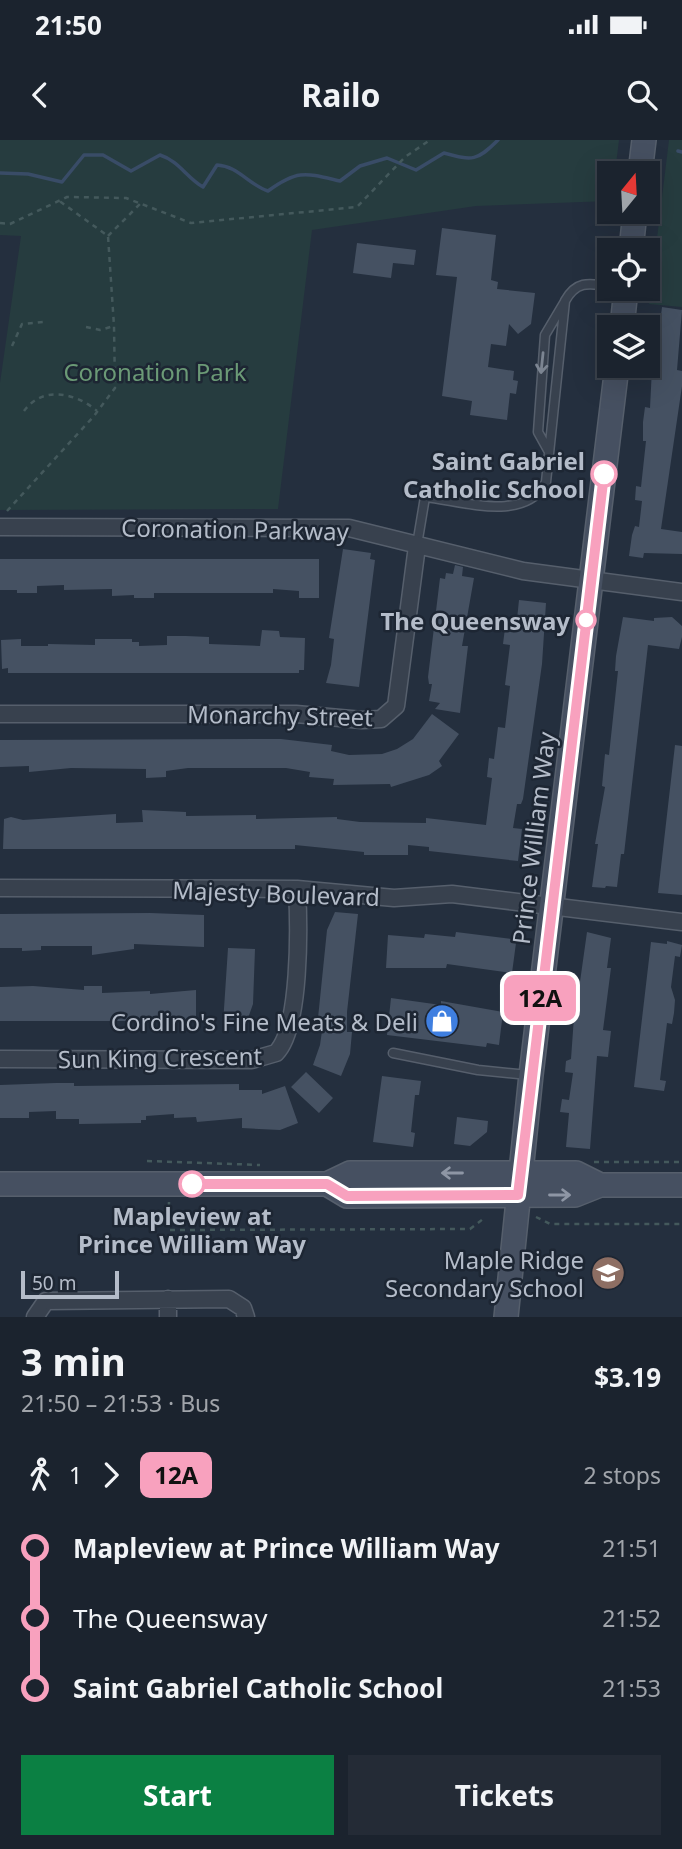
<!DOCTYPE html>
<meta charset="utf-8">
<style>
:root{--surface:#1b232e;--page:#242b36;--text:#f1f3f6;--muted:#a0a4aa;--line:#39404a;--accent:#0b8043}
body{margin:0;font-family:"Noto Sans",sans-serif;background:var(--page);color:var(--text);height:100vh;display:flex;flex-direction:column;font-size:26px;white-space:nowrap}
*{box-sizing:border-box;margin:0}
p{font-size:23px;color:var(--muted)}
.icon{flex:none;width:38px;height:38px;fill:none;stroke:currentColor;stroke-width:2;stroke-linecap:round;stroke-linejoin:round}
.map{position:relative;height:1177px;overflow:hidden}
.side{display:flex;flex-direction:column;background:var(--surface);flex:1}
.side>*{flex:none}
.badge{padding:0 14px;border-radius:10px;font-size:24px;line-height:46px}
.needle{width:46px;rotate:18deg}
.fabs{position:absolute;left:597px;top:21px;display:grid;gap:14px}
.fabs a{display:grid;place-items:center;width:63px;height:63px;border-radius:0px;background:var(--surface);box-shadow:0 7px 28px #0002,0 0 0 2px var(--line);font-size:35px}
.scale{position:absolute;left:21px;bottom:18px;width:98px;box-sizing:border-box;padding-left:7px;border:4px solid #b4bcc9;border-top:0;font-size:19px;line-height:24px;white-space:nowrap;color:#b4bcc9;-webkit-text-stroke:5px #1d2633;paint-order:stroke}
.map>.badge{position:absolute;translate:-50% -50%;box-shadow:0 0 0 4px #fff}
.legs{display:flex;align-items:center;gap:10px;height:77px;padding:0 21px;font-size:23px}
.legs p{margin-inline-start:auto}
.headline{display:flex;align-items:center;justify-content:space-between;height:119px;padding:0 21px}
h1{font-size:38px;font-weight:700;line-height:52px}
.button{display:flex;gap:14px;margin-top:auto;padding:14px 21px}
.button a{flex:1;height:80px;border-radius:0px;background:var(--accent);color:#fff;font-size:28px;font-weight:700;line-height:80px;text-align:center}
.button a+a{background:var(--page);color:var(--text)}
ul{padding:0 21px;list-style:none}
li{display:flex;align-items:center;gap:24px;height:70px;font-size:26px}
li i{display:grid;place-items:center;width:10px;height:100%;margin:0 9px;background:currentColor}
li i::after{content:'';width:18px;height:18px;margin:-9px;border:5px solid;border-radius:50%;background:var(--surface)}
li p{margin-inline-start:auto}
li:first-child i{background:linear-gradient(#0000 50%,currentColor 0)}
li:last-child i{background:linear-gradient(currentColor 50%,#0000 0)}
.status{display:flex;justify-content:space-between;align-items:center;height:49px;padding:0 35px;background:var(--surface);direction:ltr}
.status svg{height:19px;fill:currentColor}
header{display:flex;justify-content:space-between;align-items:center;height:91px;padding:0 21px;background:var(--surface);font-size:32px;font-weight:700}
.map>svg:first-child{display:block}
.green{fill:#263c3f}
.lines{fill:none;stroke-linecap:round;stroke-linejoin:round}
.stream{stroke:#394c67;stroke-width:3.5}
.building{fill:#455162}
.lane-casing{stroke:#565f6c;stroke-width:11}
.street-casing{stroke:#565f6c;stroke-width:19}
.secondary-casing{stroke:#565f6c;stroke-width:26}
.path{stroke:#44595c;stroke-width:2.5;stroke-dasharray:5 5;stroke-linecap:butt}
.lane{stroke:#38414e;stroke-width:8}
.street{stroke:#38414e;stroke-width:16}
.secondary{stroke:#465061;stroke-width:23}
.oneway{stroke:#7c8592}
.oneway2{stroke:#8e96a5}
.line-1-casing{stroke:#fff;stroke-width:16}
.line-1{stroke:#f8a1be;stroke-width:10}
.stop-1-dot{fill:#fff;stroke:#f8a1be;stroke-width:3.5}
.labels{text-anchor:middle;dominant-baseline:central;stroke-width:5;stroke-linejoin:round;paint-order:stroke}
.park-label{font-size:24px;fill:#6b9a76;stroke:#1d2633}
.stop-label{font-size:24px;font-weight:bold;fill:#b4bcc9;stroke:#1d2633;text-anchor:end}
.street-label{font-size:24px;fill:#b4bcc9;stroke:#1d2633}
.poi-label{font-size:24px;fill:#b4bcc9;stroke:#1d2633;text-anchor:end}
</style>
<div class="status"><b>21:50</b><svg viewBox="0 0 49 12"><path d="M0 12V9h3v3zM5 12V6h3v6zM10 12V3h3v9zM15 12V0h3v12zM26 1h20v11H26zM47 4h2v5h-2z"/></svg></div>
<header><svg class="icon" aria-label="back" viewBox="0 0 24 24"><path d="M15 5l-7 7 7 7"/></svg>Railo<svg class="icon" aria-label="search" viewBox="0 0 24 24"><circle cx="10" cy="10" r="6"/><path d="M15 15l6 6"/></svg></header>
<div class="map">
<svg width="682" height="1177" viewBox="0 0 682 1177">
<rect width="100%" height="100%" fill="#242f3e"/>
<path class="green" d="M0,0h619l-4,33h-6v28l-133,5 -164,24 -34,279 -278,1v-127l21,-147 -21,-1z
M669,0h13v167l-33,-3z"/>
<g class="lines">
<path class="stream" d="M678,11l4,1
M0,33l28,1 34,8 22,-27h19l28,16 29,-16c19,6 26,22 43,32l14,-22c21,1 32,20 51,26 30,-22 38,-18 72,-10l20,-15 27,-8 29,12 28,-17c29,8 33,8 54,-13"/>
</g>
<path class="building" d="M442,88l54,7 -5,45 7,2 -1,7 38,4 -4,31 -13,10 -9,-10 -3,22 -15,-2 -3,23 26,4 -1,9 5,1 -2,13 -6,-1 -3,27 -37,-5 2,-14 -30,-5 15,-119 -21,-2z
M357,103l59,7 -2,15 -21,-2 -2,15 -38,-5z
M662,167l20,3 -5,60 5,1v15l-21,143 21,3v22l-38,-1 -1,5 -14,-2 3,-21 3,-9 4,1 3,-26 -7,-1 1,-14 5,1 5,-46h-3v-19l2,-15 5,1 3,-60 4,1z
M343,409l28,4 -1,6 5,1 -16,127 -33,-4 5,-18 3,-26 -5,-1z
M0,419h319v39h-20v-7l-26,-2v4h-119v5h-20v-3l-22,1v-7l-48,1v-5l-27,1v7h-20v-3h-17z
M455,425l8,2 -1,9 12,2 -12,68h6l-8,67 -25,-4 5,-6 -11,-2 3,-17h-3l-1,-7 12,-99 5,1 1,-6 7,1z
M519,460l27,3 -4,61 -19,135 -2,5h-4l-4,24 9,1 -4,32 -89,-10v-4l-21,-2v10h-44v-3l-69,-7v4h-292l1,-30 7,-2 12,3 93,-6v9l27,-1 -1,-12 44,2v4l70,-1v4l81,-2v2l23,3 66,1v-5l60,7 6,-47 -5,-1 2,-19 5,1 4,-32 7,1 5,-42 -5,-1 5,-40 -7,-1 2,-16 11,1z
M623,477l31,4v-3l18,-1 10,9v11l-3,12 -31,-4 -24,209h-3l-4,33 -11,-1 -1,2 -13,-1 6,-43h-3l10,-57 -3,-1 3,-32 4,1 9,-84h-3l1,-15z
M262,490l17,1 1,6 25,1 -1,32h-5v3h-291v-5l-6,1 -1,-29 20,-1v7h27v-2l47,1v-6h37v3h7v4l28,-1v-9h19l23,1v7l51,2z
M432,574l27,20 -20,27 3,5 -13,9 -38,12 -1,-3 -57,1 1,-6 -25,-2 1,-5 -24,-4h-98l-22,3v6l-20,1v-9l-75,-1 -42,4v-6l-29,1v-27l281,-1 51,6 -1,6 18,4 33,-1 15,-5 16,-10z
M675,605l7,1v149l-24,-2z
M335,772l23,2 -11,98v20h5l-2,22 -9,22 -28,-11 7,-20 3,-21 -5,-6 9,-88z
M150,773l54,2v32l-70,-3v5l-42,6v-9h-51v4l-19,1v-3h-22v-34z
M456,792l55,7 -1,3 6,1 -4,30 -65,-9 -1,4h-60l2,-33 36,3 1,-4 30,3z
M587,792l24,6 -4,30h4l-8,62 8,1 -3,26 -11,-1 -7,93 -24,-2 3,-34 -9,-1 2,-13 7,1 4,-27 -8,-1 1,-11 5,-2 4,-56h2z
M667,801l15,4 -2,12 -5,-1 -4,31 4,13 -1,13 -2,11 -5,-1 -3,24 -4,33 6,1 -2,10 -30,-4 17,-145 16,2z
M228,808l27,1 -2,55 -7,20h-23z
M33,846l51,4v-4h18v7l48,-2v3l46,-4v27h-7v3l-36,1h-153v-34z
M391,858l50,7v-4l62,11 -4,33 -12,-2 -1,4 -99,-12z
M306,932l27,26 -14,15 -28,-26z
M382,936l39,5 -2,14h-4l-4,37 4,1 -2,14 -40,-5z
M56,943h18v3l165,-2v6h23v4l23,-8 13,37 -18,7 -38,-2v-10l-45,4 -1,-5 -22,1v-4l-28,2v4h-5v3l-62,1v-5h-23v-8l-27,1v6h-29v-33z
M457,977l31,4 -1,11 -17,14 -16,-2z"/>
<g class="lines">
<g class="lane-casing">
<path id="lane" d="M548,310l-10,-18 7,-97 19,-32
M417,405l8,-48c38,4 100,26 121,-15l19,-181c11,-20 23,-18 44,-15
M393,913l85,17 50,5"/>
</g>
<g class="street-casing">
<path id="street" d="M0,387l349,1 174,43 159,21
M0,574h296l66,6 19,-1 15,-13 21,-160
M0,748l297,1 97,9 58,-4 230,28
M0,919l252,1 24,-7c25,-25 23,-128 21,-164
M35,1177l11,-16 183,-2 14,9 3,9
M168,1177v-18"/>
</g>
<g class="secondary-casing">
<path id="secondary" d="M640,33l4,-33
M631,110l4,-38
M622,187l4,-38
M0,1044h327l23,-11h226l24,12
M327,1044l20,12 228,-1 25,-10h82
M506,1177l25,-242 86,-709"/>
</g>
<path class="path" d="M0,83l10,1 57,-27 59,1 65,25 166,-16 48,-50 25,-17
M108,96l32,-32
M86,187l14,3 14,-4
M12,206l10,-22 21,-2
M24,271c19,-26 52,-18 73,0
M7,371l87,-95 21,-28 -1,-62 -6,-90 -50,-36
M147,1021l113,4
M594,1022h88
M169,1062l-1,28 302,-1 13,-10
M536,1077l14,7h132"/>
<use href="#lane" class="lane"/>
<use href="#street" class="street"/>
<use href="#secondary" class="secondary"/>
</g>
<defs><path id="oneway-shaft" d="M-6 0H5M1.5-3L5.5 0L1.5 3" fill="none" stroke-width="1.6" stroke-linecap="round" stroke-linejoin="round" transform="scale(1.75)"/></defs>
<use class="oneway" href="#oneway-shaft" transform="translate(542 223) rotate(96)"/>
<g class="oneway2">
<use href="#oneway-shaft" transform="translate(452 1033) rotate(-180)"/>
<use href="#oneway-shaft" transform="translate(560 1055)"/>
</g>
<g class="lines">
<g class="line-1-casing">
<path id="line-1" d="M192,1044h135l20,12 171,-1 86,-721"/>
</g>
<use href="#line-1" class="line-1"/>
</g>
<defs>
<g id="shop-disc" transform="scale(1.75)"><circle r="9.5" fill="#3f7fe0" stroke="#1d2633"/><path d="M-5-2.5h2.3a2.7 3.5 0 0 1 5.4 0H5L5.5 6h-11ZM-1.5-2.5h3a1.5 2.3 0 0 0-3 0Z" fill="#fff"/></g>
<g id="school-disc" transform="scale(1.75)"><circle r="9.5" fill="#8d6e63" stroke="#1d2633"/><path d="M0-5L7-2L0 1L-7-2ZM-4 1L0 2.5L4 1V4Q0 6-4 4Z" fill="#fff"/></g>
</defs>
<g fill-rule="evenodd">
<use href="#shop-disc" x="442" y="881"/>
<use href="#school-disc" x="608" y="1133"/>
</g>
<g class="stop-1-dot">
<circle cx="604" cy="334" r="12"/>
<circle cx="586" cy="480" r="9"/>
<circle cx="192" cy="1044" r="12"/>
</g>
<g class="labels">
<g class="park-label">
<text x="155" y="231">Coronation Park</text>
</g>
<g class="stop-label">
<text x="585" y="320">Saint Gabriel<tspan x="585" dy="28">Catholic School</tspan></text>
<text x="570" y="480">The Queensway</text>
<text x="192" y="1075" text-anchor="middle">Mapleview at<tspan x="192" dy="28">Prince William Way</tspan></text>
</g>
<g class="street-label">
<text transform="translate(235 389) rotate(1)">Coronation Parkway</text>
<text transform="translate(280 575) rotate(1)">Monarchy Street</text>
<text transform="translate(533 698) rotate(-83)">Prince William Way</text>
<text transform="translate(276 753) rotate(2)">Majesty Boulevard</text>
<text transform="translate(160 917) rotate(-1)">Sun King Crescent</text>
</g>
<g class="poi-label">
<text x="418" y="881">Cordino's Fine Meats &amp; Deli</text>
<text x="584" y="1119">Maple Ridge<tspan x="584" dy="28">Secondary School</tspan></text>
</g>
</g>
</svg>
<div class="fabs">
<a><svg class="needle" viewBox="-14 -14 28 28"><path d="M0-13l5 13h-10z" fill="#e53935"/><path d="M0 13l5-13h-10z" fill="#a0a4aa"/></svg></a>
<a><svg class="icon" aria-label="locate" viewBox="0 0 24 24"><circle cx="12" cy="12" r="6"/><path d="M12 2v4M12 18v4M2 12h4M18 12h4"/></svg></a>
<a><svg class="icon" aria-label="layers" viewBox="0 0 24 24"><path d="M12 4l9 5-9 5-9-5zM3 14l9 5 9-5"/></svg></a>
</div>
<div class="scale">50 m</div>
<b class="badge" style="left:540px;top:858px;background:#f8a1be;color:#111">12A</b>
</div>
<section class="side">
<div class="headline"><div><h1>3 min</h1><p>21:50 – 21:53 · Bus</p></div><b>$3.19</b></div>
<div class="legs"><svg class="icon" aria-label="walk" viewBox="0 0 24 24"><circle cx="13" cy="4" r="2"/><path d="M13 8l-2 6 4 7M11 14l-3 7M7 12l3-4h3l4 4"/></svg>1<svg class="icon" aria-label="forward" viewBox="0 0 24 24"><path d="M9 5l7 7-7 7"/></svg><b class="badge" style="background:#f8a1be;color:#111">12A</b><p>2 stops</p></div>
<ul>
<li><i style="color:#f8a1be"></i><b>Mapleview at Prince William Way</b><p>21:51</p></li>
<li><i style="color:#f8a1be"></i><span>The Queensway</span><p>21:52</p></li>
<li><i style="color:#f8a1be"></i><b>Saint Gabriel Catholic School</b><p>21:53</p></li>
</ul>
<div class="button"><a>Start</a><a>Tickets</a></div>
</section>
